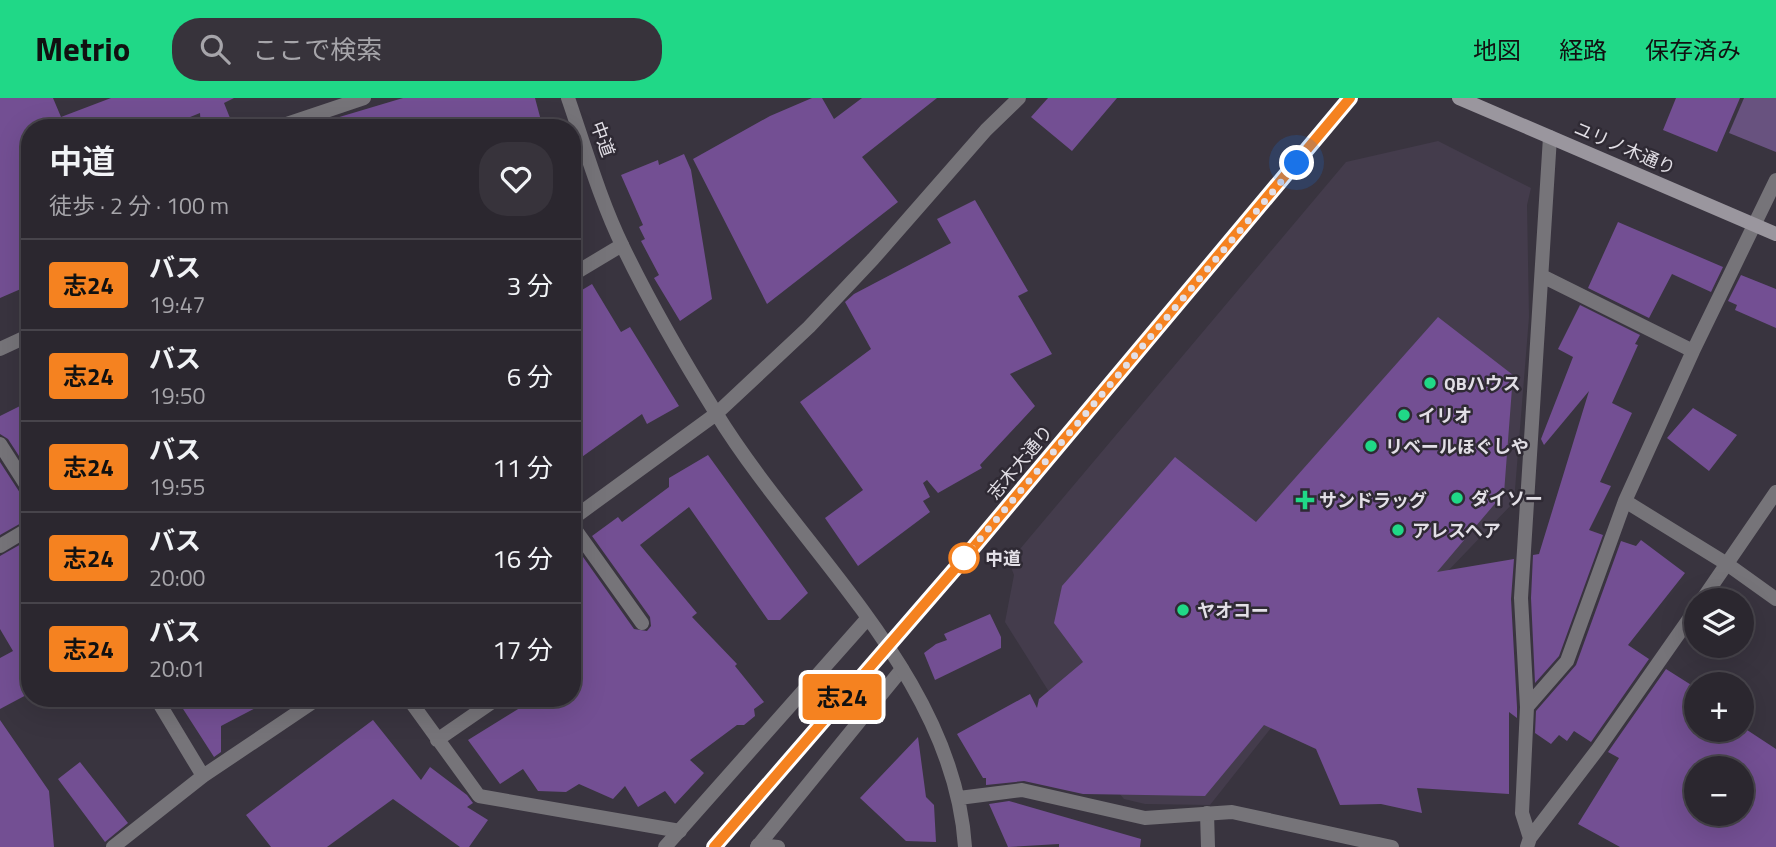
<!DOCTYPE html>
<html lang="ja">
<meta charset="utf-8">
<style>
:root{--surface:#2b272f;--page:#37333b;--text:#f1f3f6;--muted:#a6a5aa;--line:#47444b;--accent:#20d887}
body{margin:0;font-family:"Titillium Web","Noto Sans JP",sans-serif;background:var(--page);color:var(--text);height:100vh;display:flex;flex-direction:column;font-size:26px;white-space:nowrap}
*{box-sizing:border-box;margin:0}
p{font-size:23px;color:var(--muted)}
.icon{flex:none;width:38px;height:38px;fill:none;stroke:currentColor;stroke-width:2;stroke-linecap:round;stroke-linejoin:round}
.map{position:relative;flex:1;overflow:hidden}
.sheet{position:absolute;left:21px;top:21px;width:560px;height:588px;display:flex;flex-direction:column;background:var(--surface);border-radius:28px;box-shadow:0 7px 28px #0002,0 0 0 2px var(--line)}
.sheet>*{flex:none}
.badge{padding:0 14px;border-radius:5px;font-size:24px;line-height:46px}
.buttons{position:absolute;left:1684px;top:490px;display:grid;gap:14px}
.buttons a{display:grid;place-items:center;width:70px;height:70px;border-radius:50%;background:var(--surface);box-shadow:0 7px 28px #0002,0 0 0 2px var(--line);font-size:35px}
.you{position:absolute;width:35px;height:35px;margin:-18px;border:5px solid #fff;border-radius:50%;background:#1a73e8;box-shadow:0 0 0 10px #1a73e833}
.map>.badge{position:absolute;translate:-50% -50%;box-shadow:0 0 0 4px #fff}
.round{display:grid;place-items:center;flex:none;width:74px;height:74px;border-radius:28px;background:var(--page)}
.overview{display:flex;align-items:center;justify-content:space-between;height:119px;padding:0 28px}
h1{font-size:33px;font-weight:600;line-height:52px}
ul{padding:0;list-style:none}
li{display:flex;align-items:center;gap:21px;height:91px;padding:0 28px;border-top:2px solid var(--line)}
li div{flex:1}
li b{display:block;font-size:26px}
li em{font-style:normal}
li .badge{min-width:77px;font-weight:700;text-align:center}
header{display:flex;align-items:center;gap:42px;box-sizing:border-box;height:98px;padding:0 35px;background:var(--accent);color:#111}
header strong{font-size:33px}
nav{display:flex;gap:38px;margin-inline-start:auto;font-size:24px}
.search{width:490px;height:63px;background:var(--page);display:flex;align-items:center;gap:18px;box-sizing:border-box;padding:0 24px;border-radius:28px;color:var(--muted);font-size:26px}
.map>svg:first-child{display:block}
.built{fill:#443c4c}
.green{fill:#68527f}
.building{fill:#734f93;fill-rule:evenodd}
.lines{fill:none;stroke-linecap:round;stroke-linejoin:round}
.lane{stroke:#767479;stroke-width:14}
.street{stroke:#767479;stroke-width:14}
.secondary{stroke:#9a969e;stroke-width:14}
.line-casing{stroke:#fff;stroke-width:16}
.line{stroke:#f58220;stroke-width:10}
.walk{stroke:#e2dfe6;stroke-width:7;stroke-dasharray:0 12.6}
.poi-dot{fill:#20d887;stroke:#2f2a34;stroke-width:2.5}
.stop-dot{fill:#fff;stroke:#f58220;stroke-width:3.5}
.labels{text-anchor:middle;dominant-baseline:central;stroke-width:5;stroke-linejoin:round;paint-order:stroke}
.street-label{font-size:18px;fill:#e2dfe6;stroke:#2f2a34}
.poi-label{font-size:18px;font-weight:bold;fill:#e2dfe6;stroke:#2f2a34;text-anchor:start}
.stop-label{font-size:18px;font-weight:bold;fill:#e2dfe6;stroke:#2f2a34;text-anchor:start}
</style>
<header>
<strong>Metrio</strong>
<div class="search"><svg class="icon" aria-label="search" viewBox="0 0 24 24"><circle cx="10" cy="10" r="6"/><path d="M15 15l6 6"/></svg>ここで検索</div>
<nav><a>地図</a><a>経路</a><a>保存済み</a></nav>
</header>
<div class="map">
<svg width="1776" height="749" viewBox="0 0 1776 749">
<rect width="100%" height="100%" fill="#39343f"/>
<path class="built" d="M1438,43l93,47 -4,17 2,112 -15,185 -68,71 -175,155 -61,77 -65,-1 -21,-5 -27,-31 -92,-146 9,-47 -5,-13 337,-400z"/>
<path class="green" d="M1744,0h32v54l-47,-19z"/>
<path class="building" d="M0,0h53l8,19 50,-19h123l-10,5 10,25h-33l-1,-15 -37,15h-133v157l-30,13z
M403,0h132l8,30h-216l-1,-7z
M812,0h10l12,21 28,-21h75l-75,59 36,45 -131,102 -74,-145 77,-43z
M1048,0h69l-45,53 -41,-34z
M1676,0h64l-23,54 -54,-22z
M684,56l7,16 21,129 -32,22 -26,-43 5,-3 -18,-34 4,-2 -6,-12 4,-2 -22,-50 37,-15 1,5z
M975,102l53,91 -10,5 34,58 -42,20 25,32 -55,59 2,3 -44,25 -11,-13 -4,3 7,14 -7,4 7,11 -72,54 -33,-48 38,-28 -63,-88 71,-53 -26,-47 9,-8 97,-51 -14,-24z
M1618,124l105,45 -12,25 -39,-18 -23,44 -61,-30z
M1741,177l35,14v39l-41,-18 2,-5 -9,-4z
M592,186l29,48 9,-5 49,79 -32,18 -5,-10 -70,50v-168z
M1580,207l60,30 -5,9 3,1 -26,58 20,10 -32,69 11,4 -22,44 14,5 -44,121 -24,27 -4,-85 2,-43 6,-1 50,-163 -45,54 -3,-6 32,-82 -15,-8z
M1438,219l75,58 -9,118 -67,79 77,-13 -3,40 6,108v11l-8,-6v82l-92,-6 5,25 -41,-9 -41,1 -24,-56 -52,-24 -59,71 -122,-2 -59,-13 -38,4v-7h-3l-26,-44 73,-40 7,14 2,-9 44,-37 -29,-39 8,-37 113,-129 81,65z
M30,303v72l-22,-34 -8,-5v-18z
M1693,310l44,27 -28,36 -42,-33z
M708,357l100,138 -28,27h-12l-79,-113 -49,38 57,68 -5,4 45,47 -2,2 29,36 -10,7 1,7 -11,9h-7l-47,35 14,13 -29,31 -10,-13 -27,16 -13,-21 -12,13 -34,-15 -13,8 -28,-1 -15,-22 -23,15 -32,-44 68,-42h36v-148l4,-3 58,82 13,2 4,-5 -1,-9 -58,-81 26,-19 4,5 47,-35v-9z
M0,364l22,34 8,5v17l-30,17z
M30,441v154l-30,16v-51l13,-7 -13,-22v-73z
M1641,442l44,33 -57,72 21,14 -58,83 -17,-11 -7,10 -8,-6 -8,9 -16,-11 1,-22 40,-46 45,-124 15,5z
M990,516l11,23v11l-66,32 -11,-27 12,-9 11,-4 -3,-6z
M1666,571l30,19v42h45v-4l35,23v98h-156l-42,-23 41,-66 -11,-6zM1696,670h45v46h-45z
M176,600h99l-54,28v26l-7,5z
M0,622l49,71 5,56h-54z
M373,622l48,60 9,-13 37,28 6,8 -6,4 21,13 -19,27h-9l-67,-48 -66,48h-56l-25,-32z
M918,639l8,60 8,8 2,37 -30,-1 -46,-43z
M80,664l48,61 -23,19 -47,-63z
M1009,703l132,38 -1,8h-81v-3l-51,3 -19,-43z"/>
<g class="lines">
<path class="lane" d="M275,30l89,-30
M572,177l50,-30
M0,251l30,-14
M572,427l70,98
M408,600l71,98 201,35
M437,642l61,-42
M1207,715l1,34
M757,749l145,-178"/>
<path class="street" d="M568,0c17,49 32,102 55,149 27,56 60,113 93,166 84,137 238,264 249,434
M1542,178l151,75
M0,346l30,47
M1625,403l102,63 49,35
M572,421l144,-105 93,-87 64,-68 113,-129 33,-32
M0,448l30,-18
M1702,502l74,-108
M156,600l47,78
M1527,609l40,-46 58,-160 68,-150 83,-171
M959,700l63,-8 123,28 87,-6 160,35
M1530,740l68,-89 98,-140
M758,747l20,2
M113,749l90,-71 116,-78
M665,749l202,-228
M1527,749l3,-9 -8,-25 5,-106 -6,-109 29,-461"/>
<path class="secondary" d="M1459,0l317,136
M714,749l253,-292 383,-457"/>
</g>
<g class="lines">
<g class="line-casing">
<path id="line" d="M714,749l253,-292 383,-457"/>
</g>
<use href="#line" class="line"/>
<path class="walk" d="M964,460l333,-395"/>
</g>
<g class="poi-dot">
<circle cx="1430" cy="285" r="7"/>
<circle cx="1404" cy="317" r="7"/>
<circle cx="1371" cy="348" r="7"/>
<circle cx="1457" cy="400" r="7"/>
<path d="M1301.5 391.5h7v7h7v7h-7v7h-7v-7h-7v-7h7z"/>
<circle cx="1398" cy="432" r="7"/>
<circle cx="1183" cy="512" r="7"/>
</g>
<circle class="stop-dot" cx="964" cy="460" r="14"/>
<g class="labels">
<g class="street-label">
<text transform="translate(603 41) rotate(70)">中道</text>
<text transform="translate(1625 50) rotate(23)">ユリノ木通り</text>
<text transform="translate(1020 364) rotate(-50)">志木大通り</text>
</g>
<g class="poi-label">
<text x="1444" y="285">QBハウス</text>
<text x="1418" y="317">イリオ</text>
<text x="1385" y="348">リベールほぐしや</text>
<text x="1471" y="400">ダイソー</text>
<text x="1319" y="402">サンドラッグ</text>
<text x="1412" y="432">アレスヘア</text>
<text x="1197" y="512">ヤオコー</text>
</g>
<g class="stop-label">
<text x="985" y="460">中道</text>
</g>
</g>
</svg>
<div class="buttons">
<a><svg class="icon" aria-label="layers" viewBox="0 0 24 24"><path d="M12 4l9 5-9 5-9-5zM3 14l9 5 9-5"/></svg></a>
<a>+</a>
<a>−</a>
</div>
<div class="you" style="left:1297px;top:65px"></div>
<b class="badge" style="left:842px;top:599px;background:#f58220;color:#111">志24</b>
<section class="sheet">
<div class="overview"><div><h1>中道</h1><p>徒歩 · 2 分 · 100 m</p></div><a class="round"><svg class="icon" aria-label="heart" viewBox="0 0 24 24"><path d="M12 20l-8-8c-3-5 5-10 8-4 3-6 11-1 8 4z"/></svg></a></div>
<ul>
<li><span class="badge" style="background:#f58220;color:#111">志24</span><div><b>バス</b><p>19:47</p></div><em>3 分</em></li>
<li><span class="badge" style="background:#f58220;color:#111">志24</span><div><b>バス</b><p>19:50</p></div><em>6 分</em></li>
<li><span class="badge" style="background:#f58220;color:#111">志24</span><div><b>バス</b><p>19:55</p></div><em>11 分</em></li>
<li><span class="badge" style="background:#f58220;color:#111">志24</span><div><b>バス</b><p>20:00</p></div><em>16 分</em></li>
<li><span class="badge" style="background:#f58220;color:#111">志24</span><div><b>バス</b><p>20:01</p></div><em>17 分</em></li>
</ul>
</section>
</div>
